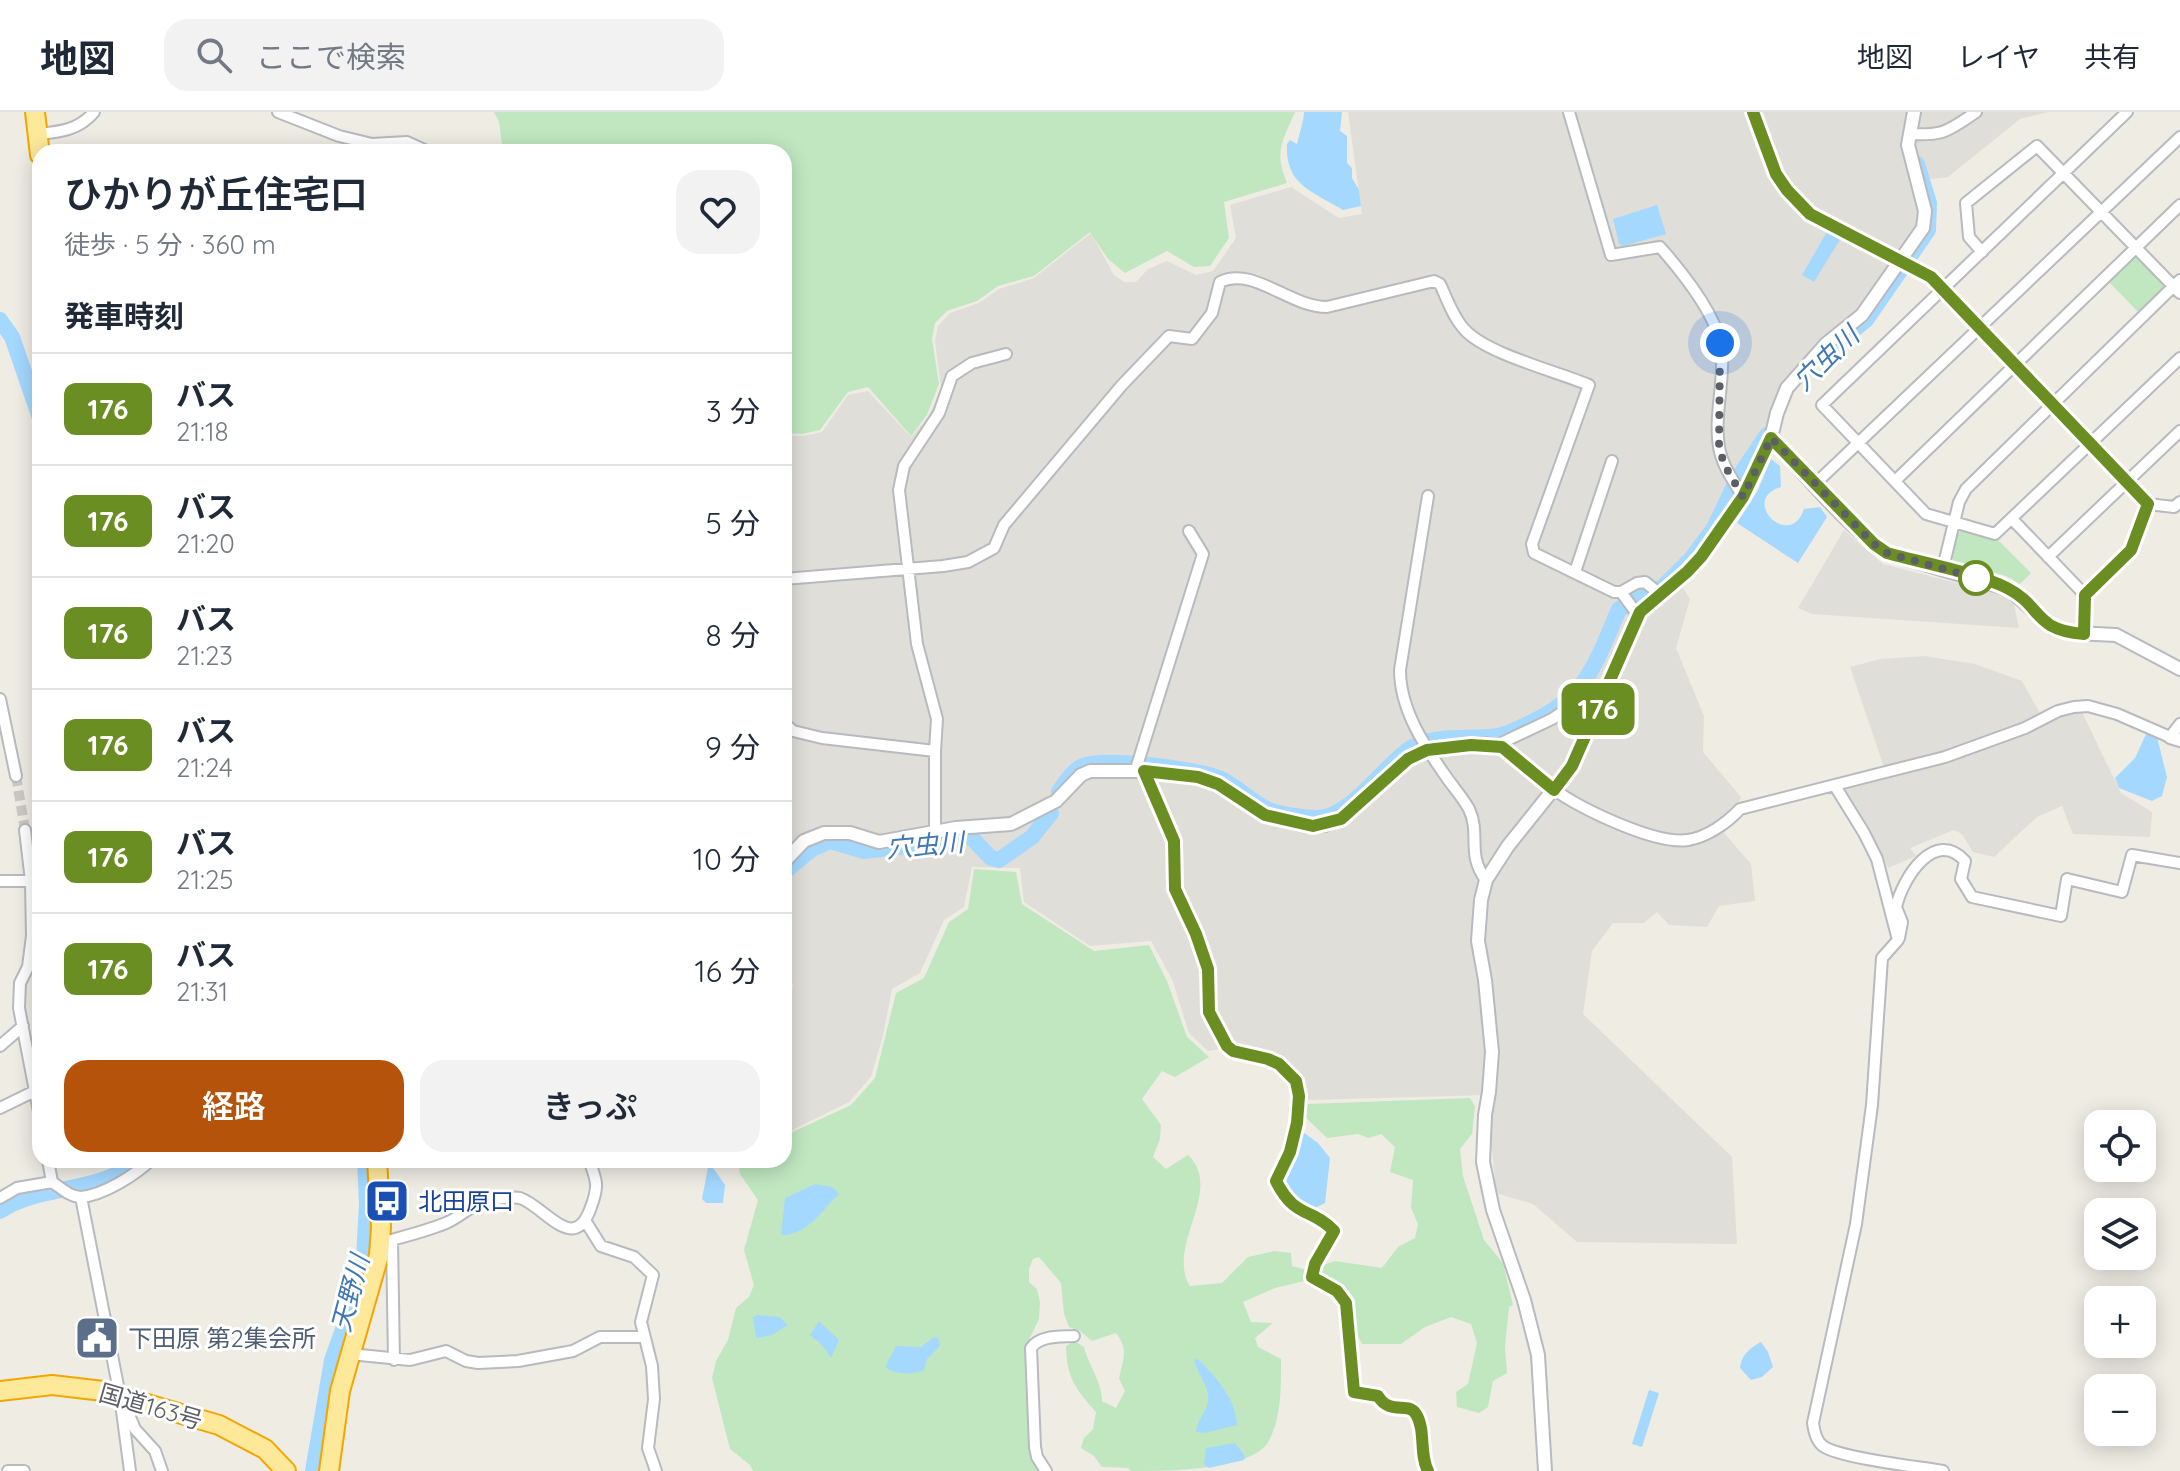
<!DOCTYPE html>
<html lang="ja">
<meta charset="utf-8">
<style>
:root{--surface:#fff;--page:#f2f2f3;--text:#1f2937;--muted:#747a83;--line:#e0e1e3;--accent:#b45309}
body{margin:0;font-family:Quicksand,"Noto Sans JP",sans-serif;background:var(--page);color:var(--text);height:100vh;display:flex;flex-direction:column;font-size:30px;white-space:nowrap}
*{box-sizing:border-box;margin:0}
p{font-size:26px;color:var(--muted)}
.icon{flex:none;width:44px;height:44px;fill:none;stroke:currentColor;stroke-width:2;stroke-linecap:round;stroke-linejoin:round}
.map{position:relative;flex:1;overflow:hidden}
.panel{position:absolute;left:32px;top:32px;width:760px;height:1024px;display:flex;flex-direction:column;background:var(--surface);border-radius:24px;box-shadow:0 4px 20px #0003}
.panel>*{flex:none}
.badge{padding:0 16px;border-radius:12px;font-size:28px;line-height:52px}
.controls{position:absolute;left:2084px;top:998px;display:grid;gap:16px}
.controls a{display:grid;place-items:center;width:72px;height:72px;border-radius:16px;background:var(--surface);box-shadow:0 4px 20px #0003;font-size:40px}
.you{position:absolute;width:40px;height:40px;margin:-20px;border:6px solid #fff;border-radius:50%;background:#1a73e8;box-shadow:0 0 0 12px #1a73e833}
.map>.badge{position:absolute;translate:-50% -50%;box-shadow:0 0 0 4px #fff}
h2{padding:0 32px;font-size:30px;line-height:72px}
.round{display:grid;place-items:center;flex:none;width:84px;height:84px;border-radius:24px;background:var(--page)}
.head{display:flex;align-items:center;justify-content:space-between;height:136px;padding:0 32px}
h1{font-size:38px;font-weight:600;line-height:60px}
.primary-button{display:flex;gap:16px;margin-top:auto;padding:16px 32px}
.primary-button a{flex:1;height:92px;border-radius:24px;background:var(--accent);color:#fff;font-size:32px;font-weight:600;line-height:92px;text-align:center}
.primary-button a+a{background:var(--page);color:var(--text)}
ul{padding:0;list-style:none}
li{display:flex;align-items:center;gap:24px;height:112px;padding:0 32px;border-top:2px solid var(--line)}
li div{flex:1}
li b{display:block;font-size:30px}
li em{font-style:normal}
li .badge{min-width:88px;font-weight:700;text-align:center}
header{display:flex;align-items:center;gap:48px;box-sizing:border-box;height:112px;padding:0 40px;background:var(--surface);border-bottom:2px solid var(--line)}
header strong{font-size:38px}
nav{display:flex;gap:44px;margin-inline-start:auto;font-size:28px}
.search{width:560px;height:72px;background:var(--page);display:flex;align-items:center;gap:20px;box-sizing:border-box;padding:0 28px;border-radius:24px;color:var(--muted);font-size:30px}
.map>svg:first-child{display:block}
.industrial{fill:#e0ded8}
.green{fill:#c1e7c0}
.water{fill:#a4d8ff}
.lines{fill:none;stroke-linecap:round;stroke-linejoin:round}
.river{stroke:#a4d8ff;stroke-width:16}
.minor-tunnel{stroke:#cac9c4;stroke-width:10;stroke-dasharray:10 5;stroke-linecap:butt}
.minor-casing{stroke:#b7babe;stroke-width:14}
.tertiary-casing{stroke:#b7babe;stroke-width:16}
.trunk-casing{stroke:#f3a500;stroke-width:22}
.minor{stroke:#fff;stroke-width:10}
.tertiary{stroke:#fff;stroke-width:12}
.trunk{stroke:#fee89a;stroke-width:18}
.line-casing{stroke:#fff;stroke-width:18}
.line{stroke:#6b8e23;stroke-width:12}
.walk{stroke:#5c6065;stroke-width:8;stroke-dasharray:0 14.4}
.stop-dot{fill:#fff;stroke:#6b8e23;stroke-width:4}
.labels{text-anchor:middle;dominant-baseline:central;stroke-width:6;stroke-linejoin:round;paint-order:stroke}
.transit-label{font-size:24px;fill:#164399;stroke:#fff;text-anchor:start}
.service-label{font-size:24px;fill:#4e5e75;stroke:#fff;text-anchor:start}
.street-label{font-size:24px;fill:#5c6065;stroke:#fff}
.water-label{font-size:26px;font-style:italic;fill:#3f78b2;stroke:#fff}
</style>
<header>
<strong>地図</strong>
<div class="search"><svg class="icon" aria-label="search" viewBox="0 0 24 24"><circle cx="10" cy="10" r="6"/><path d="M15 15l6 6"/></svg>ここで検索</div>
<nav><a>地図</a><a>レイヤ</a><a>共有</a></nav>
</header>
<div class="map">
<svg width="2180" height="1359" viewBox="0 0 2180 1359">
<rect width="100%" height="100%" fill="#efece4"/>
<path class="industrial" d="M1348,0h700l-28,7 -72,58 -32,4 4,42 -5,8 -59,82 -36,26 -40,49 -15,46 -11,23 -17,21 -19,41 -44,55 16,25 -14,49 28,68 -1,36 38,45 -17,36 27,31 4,37 -36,5 -12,21 -38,-2 -12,-13 -13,11h-31l-21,28 -9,63 149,143 5,87 -160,-2 -44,-38 -37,-11 -9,-98 -178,5 -16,-28 -60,-25 -25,4 -19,-18 -17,-54 -21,-38 -61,5 -66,-44 -4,-34 -48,-1 -8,40 -20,13 -24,53 -28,16 -9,47 -12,41 -22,25 -65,32v-101l6,-14 3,-35 -9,-2v-546h19l19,-4 26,-37 20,-4 43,46 18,-21 12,-28 -6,-47 3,-15 12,-13 29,-10 20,-14 35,-11 57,-45 23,42 10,7h12l12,-13 19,-8 29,14 17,-4 23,-33 -6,-33 61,-18 48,31 23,-4z
M1844,418l39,34 120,31 11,9 5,24 -207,-14 -14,-6z
M1924,544l51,8 47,17 20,36 37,-11 42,87 31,19 -2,25 -77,-3 -11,-28 -25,11 -43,40 -21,-5 -11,-18 -8,-4 -44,18 6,8 -28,12 -20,-40 -26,-38 46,-11 -38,-112 31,-8z"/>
<path class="green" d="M494,0h801c-13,30 -21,40 -8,71l-63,19 5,36 -19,28 -16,1 -27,-16 -42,22 -17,-14 -18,-27 -56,44 -36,10 -21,15 -30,10 -12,12 -3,16 7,45 -12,31 -16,21 -43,-49 -20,5 -28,38 -18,4 -18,-1v-281h-281l-4,-30z
M2134,145l7,1 24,24 -1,7 -25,24 -30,-31z
M1963,418l34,9 34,34 -11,11 -14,-8 -52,-14 -3,-6 6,-22z
M974,757l42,3 6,32 72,47 55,-6 18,36 20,56 22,20 -34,20 -13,-6 -20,28 19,26 -1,14 -7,18 13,12 22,-14c37,35 -23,92 2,131l32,-3 26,-26 26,-6 17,2 1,13 15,4 28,-9 47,7 16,-21 17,-9 3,-14 -7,-16 2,-28 -23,-8 5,-25 -14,-13 -12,4 -11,-4 -31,4 -23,-22 3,-12 163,-6 5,8 -3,28 -12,15 3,27 21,64 19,23 10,42 -4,2 -4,40 2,26 -14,8 -5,26 -9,6 -22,-6 -1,-15 12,-8 9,-41 -6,-19 -20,-7 -26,10 -24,17h-39c-17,-33 -3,-44 -41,-67l-46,11 -32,14 8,20 22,1 -18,15 3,9 23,12c0,27 1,61 -14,85 -21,27 -102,27 -136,27l-3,-3 -26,-1 -8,-11 -13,-8 3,-10 9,-9 3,-17c-21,-24 -29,-33 -30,-66l9,-5 9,6c5,19 18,35 18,54l14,7 9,-17 -6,-12c3,-19 11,-28 -3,-46l-24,8 -12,-10 -11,-4 -5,-13 -3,-31 -22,-26 -6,2 -4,10v13l8,7 3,13 -1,17 -11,23 -2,18 3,88 10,23h-286l-3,-6 -20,-16 -18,-71 4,-17 12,-21 8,-32 13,-11 5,-12 -10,-35 14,-50 -18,-26 -2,-14h46v-24l67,-31 24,-27 21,-85 28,-15 25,-56 19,-13z"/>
<path class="water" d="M1304,0h38l-2,19 7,5v27l5,5v10l7,12 2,16 -18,4c-31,-19 -58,-25 -56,-66l3,-4 7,4c2,-9 7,-24 7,-32z
M1657,93l9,29 -43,12 -4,-2 -6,-25z
M1828,118l13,8 -27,44 -12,-7z
M1771,347l9,7 1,21c-43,13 10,64 23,22l16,-2 7,10 -29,46 -61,-40 21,-33z
M2147,620l9,1 11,44 -5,19 -10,5 -33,-13 -4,-10 20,-20z
M1300,1018l18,13 12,15 -5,45 -12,6 -17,-3 -17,-25 20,-40z
M711,1053l14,20 -2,18h-17l-4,-4 6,-32z
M815,1072l17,3 7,7c-17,16 -32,42 -58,41l4,-37z
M757,1203l22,2 9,8 -16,10 -16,3 -3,-21z
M819,1209l20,19 -8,18 -9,-13 -12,-10z
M934,1225l4,1 2,8 -13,13 -3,11c-11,5 -29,5 -39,-3l11,-21 25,1z
M1761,1230l7,10 5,15 -11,10 -11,3 -11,-12c1,-13 10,-20 21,-26z
M1194,1247l5,1c16,16 38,40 38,65l-32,8 -9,-1c1,-12 10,-19 12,-30 3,-15 -12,-29 -14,-43z
M1649,1278l10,3 -17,54 -10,-3z
M1235,1331l10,13 -1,4 -35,8 -5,-4 2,-16z"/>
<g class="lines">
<path class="river" d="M0,208l12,17 28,81
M1832,235l34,-27 62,-90 1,-27 -12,-39
M1059,680c6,-9 14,-22 24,-26 21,-9 117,3 138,13 17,8 30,23 46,30 13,6 34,8 48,9 33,3 69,-53 96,-70 23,-13 52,-9 77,-11 14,0 28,-7 40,-13 59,-27 67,-59 91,-115l44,-22 28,-28 23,-31 24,-50 29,-43
M784,760l28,-23 18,-8 34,10 85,-10 20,-6 22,23 8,2 33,-23 19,-24
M0,1099c41,-28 100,-16 137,-51
M313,1359l19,-111 18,-50 14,-53 3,-52 -2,-45"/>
<path class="minor-tunnel" d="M16,664l9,54"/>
<g class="minor-casing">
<path id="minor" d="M278,0l61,24 33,8 35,-2 22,10
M1569,0l42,143 49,-8c22,25 60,72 62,106 2,31 -8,63 -3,94 3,19 15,34 24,50
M1753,0l23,62 34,40 121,63 217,227 26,3 6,-5
M2127,0l-305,293 104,109 69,20 185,-176
M38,22c22,-2 41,-4 56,-22
M1909,22c35,2 39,-3 67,-22
M1982,140l-13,-15 -3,-34 71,-57 143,147
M1895,369l285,-276
M1815,372l365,-347
M1428,384l-28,174c0,40 25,77 47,108 7,10 16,20 22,31 12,26 -3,45 17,71
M2012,407l73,76
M2048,445l132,-126
M1943,456l16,-66 7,-13 214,-209
M1575,460l37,-111
M784,467l159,-13 25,-4 26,-14 10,-23 118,-140 47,-49 23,3 20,-26 8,-31c34,-16 69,25 107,25l107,-26 6,3c7,15 13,33 24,45 22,25 92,42 125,56l-57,159 2,9 80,39h7l14,19 1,10
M1621,480l16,-9 8,-1 16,13
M2084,522l1,-39 46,-45 17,-46
M0,587l16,77
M784,611l9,8 29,7 113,13
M1497,633l55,-26 24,-16
M1427,638c17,-4 56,-11 73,-4 19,9 35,30 52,42 27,20 103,57 136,52 19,-3 39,-17 52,-31l205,-52 80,-29 33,-17 16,-4 14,-1 29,8 53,23 10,-13
M1144,659l30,70 1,48 6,16 8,12 19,52 1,43 18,34 6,5 35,8 11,5 17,17 3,15 -2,27 -7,29 -14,29 20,28 30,15 8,7 -19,33 -3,13 25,14 9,12 8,89 24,4c12,20 30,4 38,18 10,16 3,40 12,57
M1135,660l68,-218 -14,-23
M1835,674l29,47 13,26 21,81 -16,18 -10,147 -16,119 -43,199c1,8 3,18 10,23 16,12 97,21 120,25
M25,718l6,51 1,55 -4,31 -8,16 -1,25 21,109
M935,719v-80l2,-32 -20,-75 -18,-154 5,-24 35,-53 13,-37 20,-13 34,-9
M0,769h31
M1899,826l3,-16 -6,-15c7,-30 39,-79 69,-46l-4,18 11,18 89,19 6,-37 55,13 10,-37 48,8
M0,934l23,-20
M32,960l8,-15
M0,996l35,-17
M48,1048l4,22
M81,1085l39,199 10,75
M0,1086l17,-10 35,-6c9,6 18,15 29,15 23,-2 54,-22 70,-37
M586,1110l15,24 33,11 19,18 -12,47 11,44 2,33 -6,49 8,23
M392,1128l2,120
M380,1131c22,-6 44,-11 66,-20 15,-6 26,-20 43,-23 9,-1 22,-4 31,-2 26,9 54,58 71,9 8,-21 6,-26 -2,-47
M350,1242l60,6 36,-9 20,10 12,2 40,-2 55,-10 27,-14h43
M124,1297l3,1 8,19 20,22 7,20
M8,1359h16
M1046,1359l-9,-14 -2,-10 -4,-99c9,-13 29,-11 43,-12"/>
</g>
<g class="tertiary-casing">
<path id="tertiary" d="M1771,326c36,37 74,87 116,115l122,36 44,39 23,5 40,2 64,34
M2170,625l10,3
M784,750l20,-21 20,-8h26l29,9 77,-14 55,-4 45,-23 25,-26 9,-4h54l54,6 20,7 47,31 42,11 18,-1 26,-14 57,-52 19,-9
M1545,1359l-7,-116 -14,-55 -31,-90 -10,-48 2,-47 4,-23 3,-40 -7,-72 -7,-39 3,-41 5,-20 22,-34 64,-80 68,-154 47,-40 14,-15 42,-60 28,-59 6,-25 10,-25 39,-44 36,-29 61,-87 2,-17 -17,-66 6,-33"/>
</g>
<g class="trunk-casing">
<path id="trunk" d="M35,0l5,43
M0,1279l52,-6 51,6 116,34 46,24 21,22
M329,1359l11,-80 39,-136 2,-28 -4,-67"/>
</g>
<use href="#minor" class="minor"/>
<use href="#tertiary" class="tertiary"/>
<use href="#trunk" class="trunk"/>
</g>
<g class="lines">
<g class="line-casing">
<path id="line" d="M1428,1359c-9,-17 -2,-41 -12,-57 -8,-13 -26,2 -38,-18l-24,-4 -8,-89 -9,-12 -25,-14 3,-13 19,-33c-23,-24 -39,-12 -58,-50l14,-29 7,-29 2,-27 -3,-15 -17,-17 -11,-5 -35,-8 -6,-5 -18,-34 -1,-43 -12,-35 -21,-45 -1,-48 -30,-70 54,6 20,7 47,31 48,11 28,-7 67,-60 19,-9 44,-5 31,2 52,43 18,-24 68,-154 47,-40 14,-15 42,-60 28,-59 103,106 13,9c35,10 88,19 120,35 36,18 25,42 77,46l1,-39 46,-45 17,-46 -217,-227 -121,-63 -23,-24 -11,-16 -23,-62"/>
</g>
<use href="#line" class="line"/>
<path class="walk" d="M1720,231l-1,105 6,18 18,31 28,-59 103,106 13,9 89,25"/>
</g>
<defs>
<g id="bus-square" transform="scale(2.3)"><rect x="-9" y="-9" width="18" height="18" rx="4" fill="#1a4fb4" stroke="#fff"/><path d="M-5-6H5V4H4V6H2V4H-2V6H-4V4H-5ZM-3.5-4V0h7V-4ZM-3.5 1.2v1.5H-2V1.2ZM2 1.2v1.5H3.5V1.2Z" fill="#fff"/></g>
<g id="civic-square" transform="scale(2.3)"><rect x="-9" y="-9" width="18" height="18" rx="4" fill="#5c6f8a" stroke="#fff"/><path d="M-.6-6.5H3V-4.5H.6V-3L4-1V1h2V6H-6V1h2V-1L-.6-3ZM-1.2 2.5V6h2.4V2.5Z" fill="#fff"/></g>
</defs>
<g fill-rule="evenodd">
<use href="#bus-square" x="387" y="1089"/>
<use href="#civic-square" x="97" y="1226"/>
</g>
<circle class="stop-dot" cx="1976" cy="466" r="16"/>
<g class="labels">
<g class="transit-label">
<text x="418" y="1089">北田原口</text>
</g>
<g class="service-label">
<text x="128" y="1226">下田原 第2集会所</text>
</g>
<g class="street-label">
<text transform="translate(151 1294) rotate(16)">国道163号</text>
</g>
<g class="water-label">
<text transform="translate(1826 246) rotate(-44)">穴虫川</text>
<text transform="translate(925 733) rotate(-5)">穴虫川</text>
<text transform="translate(350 1181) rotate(-75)">天野川</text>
</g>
</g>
</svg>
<div class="controls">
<a><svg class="icon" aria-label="locate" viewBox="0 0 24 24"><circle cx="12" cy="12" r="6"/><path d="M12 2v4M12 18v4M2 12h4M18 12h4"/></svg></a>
<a><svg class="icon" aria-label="layers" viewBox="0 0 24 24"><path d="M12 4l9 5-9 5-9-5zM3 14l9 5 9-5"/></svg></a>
<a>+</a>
<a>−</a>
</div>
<div class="you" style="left:1720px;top:231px"></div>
<b class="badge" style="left:1598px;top:597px;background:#6b8e23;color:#fff">176</b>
<section class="panel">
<div class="head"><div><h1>ひかりが丘住宅口</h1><p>徒歩 · 5 分 · 360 m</p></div><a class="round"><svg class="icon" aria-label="heart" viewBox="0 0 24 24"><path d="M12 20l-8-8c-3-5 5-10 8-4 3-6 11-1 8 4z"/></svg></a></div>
<h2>発車時刻</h2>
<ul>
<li><span class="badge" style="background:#6b8e23;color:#fff">176</span><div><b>バス</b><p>21:18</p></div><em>3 分</em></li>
<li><span class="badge" style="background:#6b8e23;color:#fff">176</span><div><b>バス</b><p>21:20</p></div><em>5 分</em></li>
<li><span class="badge" style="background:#6b8e23;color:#fff">176</span><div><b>バス</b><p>21:23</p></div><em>8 分</em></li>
<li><span class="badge" style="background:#6b8e23;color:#fff">176</span><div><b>バス</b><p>21:24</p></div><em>9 分</em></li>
<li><span class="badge" style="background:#6b8e23;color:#fff">176</span><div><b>バス</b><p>21:25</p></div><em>10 分</em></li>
<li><span class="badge" style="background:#6b8e23;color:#fff">176</span><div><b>バス</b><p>21:31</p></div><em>16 分</em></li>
</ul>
<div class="primary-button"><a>経路</a><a>きっぷ</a></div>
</section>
</div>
